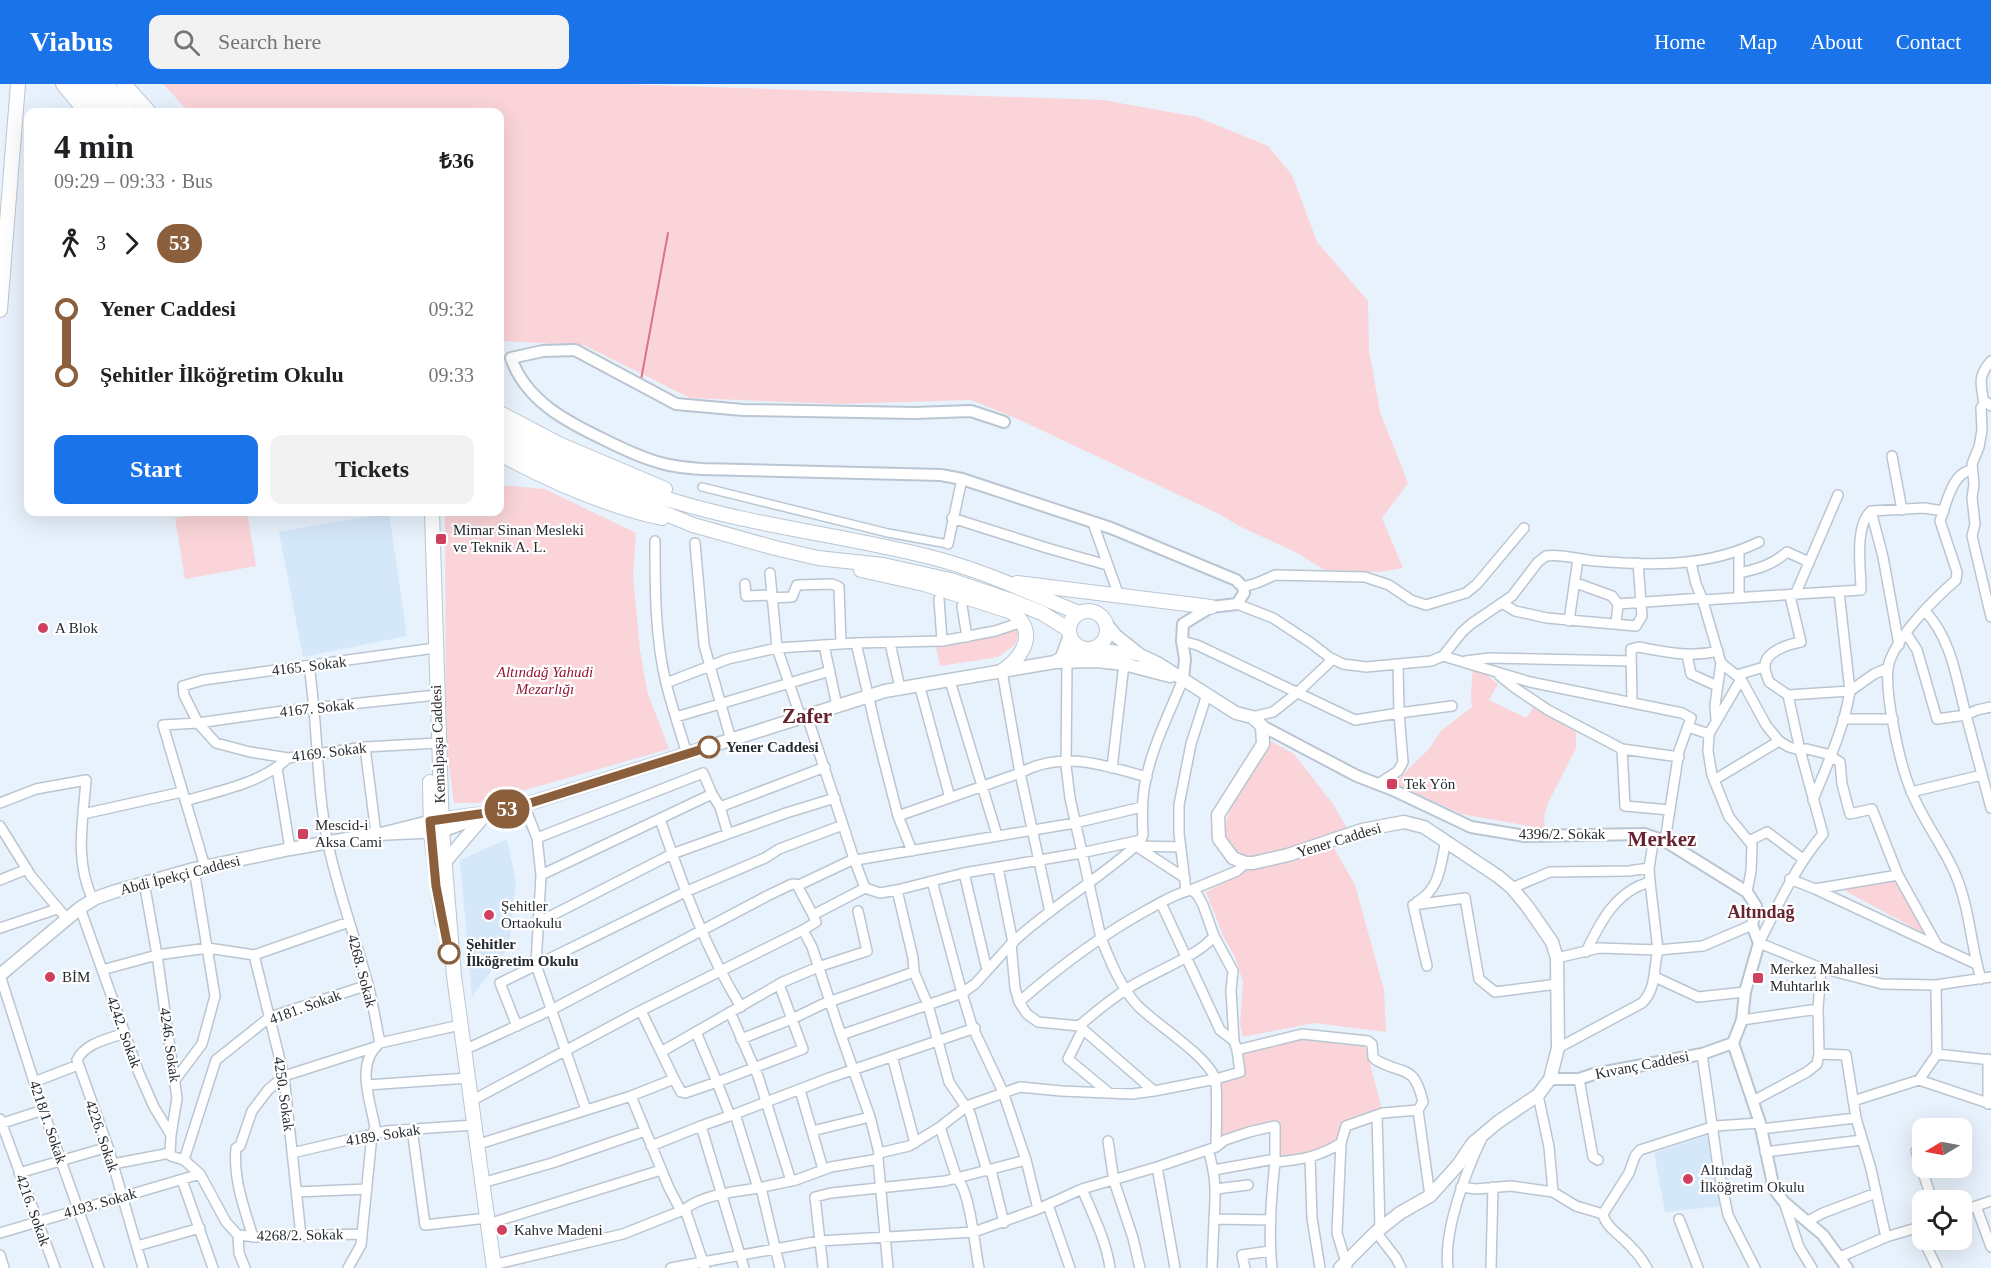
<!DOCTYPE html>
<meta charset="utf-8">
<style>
:root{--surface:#fff;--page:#f2f2f2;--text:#202124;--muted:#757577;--accent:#1a73e8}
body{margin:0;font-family:"Times New Roman",serif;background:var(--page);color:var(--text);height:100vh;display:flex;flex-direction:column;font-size:22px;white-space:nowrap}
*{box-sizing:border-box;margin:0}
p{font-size:20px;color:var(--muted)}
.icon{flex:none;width:33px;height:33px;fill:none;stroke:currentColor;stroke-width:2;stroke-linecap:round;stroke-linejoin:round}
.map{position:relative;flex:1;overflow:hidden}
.drawer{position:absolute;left:24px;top:24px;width:480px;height:408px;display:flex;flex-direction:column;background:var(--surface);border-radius:12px;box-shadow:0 6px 24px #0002}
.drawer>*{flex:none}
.badge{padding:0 12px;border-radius:20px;font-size:21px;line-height:39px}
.needle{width:39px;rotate:260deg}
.controls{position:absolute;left:1912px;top:1034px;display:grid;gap:12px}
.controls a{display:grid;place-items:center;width:60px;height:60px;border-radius:12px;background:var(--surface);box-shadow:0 6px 24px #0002;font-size:30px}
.map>.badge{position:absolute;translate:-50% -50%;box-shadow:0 0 0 3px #fff}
.legs{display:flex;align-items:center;gap:9px;height:66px;padding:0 30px;font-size:20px}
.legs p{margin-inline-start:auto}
.headline{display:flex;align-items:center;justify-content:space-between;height:102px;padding:0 30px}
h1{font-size:33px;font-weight:700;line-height:45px}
.button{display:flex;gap:12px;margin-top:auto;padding:12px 30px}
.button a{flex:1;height:69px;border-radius:12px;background:var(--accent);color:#fff;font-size:24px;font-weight:700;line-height:69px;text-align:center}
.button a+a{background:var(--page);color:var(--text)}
ul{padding:0 30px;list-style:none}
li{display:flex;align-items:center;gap:21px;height:66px;font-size:22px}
li i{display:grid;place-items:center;width:9px;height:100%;margin:0 8px;background:currentColor}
li i::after{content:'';width:15px;height:15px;margin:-8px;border:4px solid;border-radius:50%;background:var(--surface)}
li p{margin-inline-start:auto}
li:first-child i{background:linear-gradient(#0000 50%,currentColor 0)}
li:last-child i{background:linear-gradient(currentColor 50%,#0000 0)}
header{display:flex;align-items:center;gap:36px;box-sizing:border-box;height:84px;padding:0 30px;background:var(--accent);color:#fff}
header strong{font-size:28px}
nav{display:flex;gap:33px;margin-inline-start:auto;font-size:21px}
.search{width:420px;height:54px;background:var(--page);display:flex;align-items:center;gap:15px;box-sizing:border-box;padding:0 21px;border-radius:12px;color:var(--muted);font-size:22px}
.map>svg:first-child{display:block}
.built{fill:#d5e8fa}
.green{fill:#fad4d8}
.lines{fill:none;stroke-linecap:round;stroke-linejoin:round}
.stream{stroke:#da7482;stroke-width:2}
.pedestrian-casing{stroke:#b9c6d2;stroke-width:10}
.minor-casing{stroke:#b9c6d2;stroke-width:12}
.tertiary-casing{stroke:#b9c6d2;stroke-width:14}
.secondary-casing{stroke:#b9c6d2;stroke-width:15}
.primary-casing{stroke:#b9c6d2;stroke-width:16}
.pedestrian{stroke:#fff;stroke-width:7}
.minor{stroke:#fff;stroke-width:9}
.tertiary{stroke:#fff;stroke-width:10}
.secondary{stroke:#fff;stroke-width:12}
.primary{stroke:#fff;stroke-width:14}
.line-1-casing{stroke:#fff;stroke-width:14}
.line-1{stroke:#8b5e3c;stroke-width:9}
.poi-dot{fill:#d0405f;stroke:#fff;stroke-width:2}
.stop-1-dot{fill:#fff;stroke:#8b5e3c;stroke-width:3}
.labels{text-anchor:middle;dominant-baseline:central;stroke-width:4.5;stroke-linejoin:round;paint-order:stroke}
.poi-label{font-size:15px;fill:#262b30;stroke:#fff;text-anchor:start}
.street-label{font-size:15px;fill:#262b30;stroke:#fff}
.park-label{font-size:15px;font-style:italic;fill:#94183a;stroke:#fff}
.stop-label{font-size:15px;font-weight:bold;fill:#262b30;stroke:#fff;text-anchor:start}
.quarter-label{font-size:18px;font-weight:bold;fill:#682330;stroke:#fff}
.district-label{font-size:21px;font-weight:bold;fill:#682330;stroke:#fff}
</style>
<header>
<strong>Viabus</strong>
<div class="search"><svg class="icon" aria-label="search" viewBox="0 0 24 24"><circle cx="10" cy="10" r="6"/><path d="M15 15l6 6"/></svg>Search here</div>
<nav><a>Home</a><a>Map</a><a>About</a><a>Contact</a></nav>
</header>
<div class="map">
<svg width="1991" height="1184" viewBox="0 0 1991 1184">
<rect width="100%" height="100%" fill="#e8f2fc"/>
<path class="built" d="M389,429l18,123 -104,21 -24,-125z
M507,755l9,43 -7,65 -37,50 -12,-137z
M1709,1051l14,71 -58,6 -11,-59z"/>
<path class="green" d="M163,0h457l483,16 94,17 71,29 24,29 25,67 51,59 1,49 11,62 28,71 -26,35 21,50 -24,4 -54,-2 -30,-18 -56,-26 -20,-12 -199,-94 -49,-20 -131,4 -150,-6 -106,-53 -84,-4v-229h-311z
M500,401l45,4 91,44 -3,42 7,75 7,41 22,58 -190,54h-25l-8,-58 -1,-233h55z
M214,428h33l9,54 -71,13 -10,-61z
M1020,544l-5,17 -17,12 -58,9 -4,-19z
M1473,580l25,20 -9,16 37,18 8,-12 42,26v16l-28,55 -4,13 1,13 -84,-15 -67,-31 35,-34 12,-18 31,-24 -1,-10z
M1267,655l27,15 39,50 16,28 -98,27c-63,-23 9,-83 16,-120z
M1334,764l21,37 29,105 2,42 -72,-9 -71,14 -3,-13 3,-42 -8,-25 -11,-19 -18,-46 40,-21 43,-9z
M1895,796l32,55 -87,-47z
M1302,952l63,9 18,68 -38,10 -7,18 -27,12 -31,5 -5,-32 -56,19 -1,-64 27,-7 -5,-22z"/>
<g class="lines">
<path class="stream" d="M641,296l27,-147"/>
<g class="pedestrian-casing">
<path id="pedestrian" d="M702,403l186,46 60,11"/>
</g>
<g class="minor-casing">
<path id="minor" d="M1984,319c-3,-19 -7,-26 7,-42
M1991,322l-3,-3h-4l-3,5 1,22 -3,17 -7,17 2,20 -2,14 3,26 -3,12 19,81
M1892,372l10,54
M1972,386c-20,2 -26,35 -32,51l17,51 -1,8c-22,19 -55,52 -66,80 -9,24 11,109 22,133 11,27 29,50 41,76 17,36 17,74 28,110
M1871,427l12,46 16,88
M952,434l95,30 60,17
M1093,439l26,73
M655,457c0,47 0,97 11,142 6,24 14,48 21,71
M695,459l9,102 27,95
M948,460l14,-65
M1739,467v47
M1691,479l5,21 6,14 19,65 20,16 25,46 13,16 10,6 11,3 23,84c-28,33 -45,71 -64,109l62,25 -3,41 1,45 -2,10 -10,8 -54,29
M770,489l7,75 24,70
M1739,489c19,-4 33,-8 48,-21l22,10
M1576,499l36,13 6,8 -2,20
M745,500l1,12 25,-1
M1243,503l14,-4 18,-8 90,2 24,8 22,15 15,5 40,-12 11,-9 47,-56
M1795,511l43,-100
M1790,512l11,46c-12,2 -38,10 -36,26 0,5 3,10 4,14l19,13 62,-4 -11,-99
M771,514l21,-1 5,-12 35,-1 7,3 2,57
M939,515l3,42
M1703,516l158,-10c0,-21 -7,-64 10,-79l53,-3 20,3
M1502,519l13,8 32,7 89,8 6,-10 -4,-53
M1237,520l36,14 38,25 18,14 14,7 23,3 65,-6 12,-5 19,-24 9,-8 41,-28 26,-34 8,-6c15,-3 34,4 50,5 56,5 111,6 163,-19
M1618,520l84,-6
M962,522l5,31
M1569,537l9,-62
M1906,549l11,17 20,69 29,-4c-10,-37 -14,-75 -41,-104
M1182,557l15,4 158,75 44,-7 -1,-48
M856,559l23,99 19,74 122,-43c42,-23 83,-8 127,4
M890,559l10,45
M824,561l13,61
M435,564l-232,32 -20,6 1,9 14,28 18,20 34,9 38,6 77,-11 73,-4
M1687,571l4,19 26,12
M1443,572l87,26 152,31 9,5 -12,33 -14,90
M1466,577l23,-3 142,3
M1067,579l-1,103 4,32 31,140c9,23 20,50 37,68 20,20 67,48 77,72 3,9 1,56 1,69
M309,582c9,59 7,120 19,178 10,47 27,93 40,140 5,20 8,39 12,59 -25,20 -10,57 -5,84l-3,8 -11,110 -13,23
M1002,587l18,102 30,139
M1499,591l16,13 33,22 74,39 57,8
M1737,591l27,-8
M1741,595l-32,55 -1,17 4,24 17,42 23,28 -1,26 -4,21
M950,597l47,154
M666,599l62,-24 49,-11 79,-5 86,-2 53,-10 27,-9
M919,600l31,114
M1788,611l12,55 7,-1 24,6
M1632,619l-1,-54 8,-2c27,5 51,11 79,4
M1991,623l-14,3 -11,5 25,93
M807,632l36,109
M676,633l154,-46
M1252,633l21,-5 24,-19 36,-34
M1843,635h50
M1716,636l-1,-15 6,-42
M1688,643l21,7
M365,663l11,87
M1622,665l3,57 45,4
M277,684l13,81
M1112,684l12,-104
M1714,696l65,-39
M1378,700l20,-13 5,-9 -4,-49 53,-7
M1911,708l71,-17
M1813,716c14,-35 31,-71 37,-109l24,-17 14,-6
M185,717c34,-10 77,-18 103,-43
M0,719l36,-14 50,-9c-3,42 -12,80 7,120
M524,721l13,33 4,37 -5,90 50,145
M83,730l99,-22
M898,732l14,35
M660,735c23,66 44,128 81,188
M0,742l31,50 36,43
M728,750l-8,-27 105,-40
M537,754l166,-65 9,21
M1749,757l18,-9 36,27
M1136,762l49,32
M1136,762l45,1
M856,776l219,-37 67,-16
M205,783l-42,-142 35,-2 85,-12 154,-16
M998,784l15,75
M964,789l23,97
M541,791l171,-81 8,13
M1898,791l40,72
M1790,795l25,10 161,75
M0,796l27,-11
M932,797l30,112 13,-9 36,-40 4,44 4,14c41,-36 82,-67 130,-93 13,-7 27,-16 42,-19l6,4 6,11 11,31 19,35 -2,19 3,51 3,9
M144,798l13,73 20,143 -6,37
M797,801l16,30
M1512,804l38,-16 79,-1 20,-3
M1815,805l83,-14 -26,-66 -22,5 -8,-30 -2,-22 -5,-3 -6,1
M897,806l67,-17 117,-20 60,-13
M1191,806l46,-19 9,-8
M1186,807l-7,-58v-28l12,-61 16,-50
M1417,818c24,-14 23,-37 29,-61
M1161,819l59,127 14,11
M1413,821l52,-7 14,81 16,13 63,-8
M1413,821l14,61
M80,824l59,165 15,34 17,28 -1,18
M539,838l133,-68 114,-41 49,-15
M0,844l57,-19
M803,846l9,17 29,88
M1011,860c40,-38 89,-65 129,-102l3,-7c-1,-15 -1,-31 1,-46 6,-39 25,-74 39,-110
M1586,868c14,-30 30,-61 64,-70
M254,871l30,121 17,160
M1557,874l42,-10 59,2 -8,-68 -1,-14 5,-31
M1821,884l61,16 54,1 55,-8
M102,886l55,-15 51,-7 46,7 95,-33
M0,891l43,135 56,158
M1655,893l43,20 47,-5
M1019,918l8,12 11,8 41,4
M641,927l20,41
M730,928l28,64 33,105
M1742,936l76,-11
M517,942l-17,-43 185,-91 80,-34 14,-9 64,-24 11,34
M1083,945l-15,30 41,34
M696,948l21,50 86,-33 -24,-65
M125,949c-17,6 -40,10 -48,27l31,87 35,121
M741,955l51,-20 31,-15 91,-32 14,33 21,77 21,31 17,58
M380,959l80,-18
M1558,964l84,-45c15,-15 11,-34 16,-53l45,-4 49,-21
M464,966l87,-40 218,-115 23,-11 7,1 55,-26 11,29 15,5 17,-3 16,68 1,14
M1702,970l16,113 10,48 27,53
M1819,970l27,1 10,63 15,51 15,68
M1937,970l54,6
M892,972l23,87
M674,995l7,13 4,1 32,-11 13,34
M1579,995l14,78 5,3
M175,996l27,-36 13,-48 -21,-127
M1919,996l72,24
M34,998l44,-17
M367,1001l101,-7
M800,1006l23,79
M1154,1007l-75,-65c15,-13 31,-26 48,-37 21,-15 73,-33 87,-53
M1538,1011l11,52 4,45
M631,1012l43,-17 -13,-27 122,-70 35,-15 49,-16 -9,-40
M471,1017l165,-88 167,-83 13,-8 -3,-7 52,-27
M1853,1017l66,-21 18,-26 -1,-69
M1988,1020v-45
M735,1030l94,-36 146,-50
M1377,1031l3,113
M0,1035l55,149
M0,1040l43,-14
M940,1043l17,52c13,11 18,70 22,89
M412,1045l13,96 62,-7
M1761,1045l95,-11
M812,1047l58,-14
M1108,1057l6,40 19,57 7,30
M1341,1059l-4,90 10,33
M476,1061l155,-49 38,92 12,23 4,-2 18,53 -32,6
M651,1062l50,-20 43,142
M1208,1066c8,25 8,42 6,69l57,1
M1916,1067l16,49
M1765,1068l97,-12
M170,1069l1,3 13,4 16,14 26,48 12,13
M292,1069l94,-22 88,-6
M879,1069l30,-7 31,-19 27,-21 53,-19 41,4 71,3 22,-3 62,-12 24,-7 -3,-22 65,-16 66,7 4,3 1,13 3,3c28,16 38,3 47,42l-5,8 12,86
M878,1073l1,-4 -9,-36 -29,-82 121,-42 10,33 31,66 23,68
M1310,1074l2,60 8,50
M184,1076l32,-100 54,-43 98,-32
M113,1080l57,-11
M1157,1083l18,101
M991,1086l13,53
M1214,1086l61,-11
M19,1089l89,-26
M182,1096l31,88
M482,1099l70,-20 93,-32
M1461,1103l15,2 35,-3 42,6 23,14 27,8c3,14 20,23 29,34 6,6 11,13 15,20
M758,1104l38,-8 35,-13 47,-8 10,109
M761,1104l19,80
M1082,1105c11,26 24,51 28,79
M1216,1105l32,-4
M296,1108l71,-3
M1784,1118l15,45 13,21
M1048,1121l22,63
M1976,1122l15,41
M685,1125c19,-15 50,-17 73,-21l-23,-74 -34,12
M1962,1127l29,-10
M1603,1130l26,-41 6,-17 5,-6 75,-24 45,-3
M1679,1135l19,49
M1808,1137l15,-8 53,-20
M488,1140l173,-54
M1917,1143l20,41
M1376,1148l20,26 5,10
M0,1149l200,-59
M238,1151l19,2 104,-3
M238,1151l1,18 6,15
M253,1153c-9,-29 -20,-59 -17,-89l4,-2 12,-35 16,-21 16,-14 91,-29
M137,1162l63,-18
M0,1171l4,13
M1840,1173l46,-20 37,-11
M493,1181l130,-31 58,-23
M705,1184l-2,-6 116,-21 155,-9 64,-23 44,-20 75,-22 59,-20 9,-7 24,-8 26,-6v36c25,-2 44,-5 66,-19l5,-17 37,-13 35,-3
M823,1184l-8,-71 16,-4 114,-12 81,-21 12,49
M1212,1184l2,-49
M1245,1184l-3,-13 28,-4
M1272,1184c-4,-35 -1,-71 3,-106
M1448,1184c-5,-36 18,-97 34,-130
M1491,1184l2,-81"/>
</g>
<g class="tertiary-casing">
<path id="tertiary" d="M1004,338l-33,-11 -56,2 -172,-3 -67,-6 -101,-54 -32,1 -32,7c15,43 56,64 94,82 18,9 37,18 56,23 13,4 27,5 41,6l239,6 21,4 149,49 125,52 7,7 1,6 -7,11 -26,3 -28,17 -1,17 3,18 -2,20
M1262,642l95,50 36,14 78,37 54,9 119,-2 21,7 82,51 9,14 -4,19 7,18 -14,49 -3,28 -9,23
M1733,959l27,80 14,66 10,13 39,33 24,33
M1550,995h29l15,-5 108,-20 31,-11"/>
</g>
<g class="secondary-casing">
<path id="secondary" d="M1107,541l9,11 24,19 19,9 77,49 16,4 10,9 1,18 -45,71 1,24 14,19 13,5h7l35,-8 74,-25 42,-8 20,5 75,50 13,11 15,18 25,36 5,16 1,90 -8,31 -12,16 -40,27 -25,21 -15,22 -28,31 -30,17 -24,19 -36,36
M1093,565l43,5
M1062,573l8,-22
M1057,578l40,-1 27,3 46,12
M385,749l56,-14 45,-6 38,-8 361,-114 170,-29 7,-5 25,-8
M445,778l40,-47
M0,891l80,-67 16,-10 17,-6 81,-23 96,-20 86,-15 66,-3 29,-11"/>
</g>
<g class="primary-casing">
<path id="primary" d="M63,0l23,28
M76,0l24,28
M90,0l23,28
M106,0l24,28
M124,0l25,28
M0,226l18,-226
M500,329l59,31 106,45
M500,343c53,29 109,54 167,72 86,27 176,36 263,58 52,13 100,36 149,56
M500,356l44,23 149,62 82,23 43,10 65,7 67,15 62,21 30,12 27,17
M500,370c50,27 106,52 162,64
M432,428l10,319 12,145 40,292
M861,486l63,14 88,28c3,3 8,7 10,10 12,20 -5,39 -20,49
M1017,499l194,24
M1069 546a19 19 0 1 1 38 0a19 19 0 1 1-38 0Z
M430,698l1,51 11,88"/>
</g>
<use href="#pedestrian" class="pedestrian"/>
<use href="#minor" class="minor"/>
<use href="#tertiary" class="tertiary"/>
<use href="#secondary" class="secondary"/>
<use href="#primary" class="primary"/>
</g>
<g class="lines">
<g class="line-1-casing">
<path id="line-1" d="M449,869l-13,-67 -6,-65 56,-8 38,-8 185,-58"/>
</g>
<use href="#line-1" class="line-1"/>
</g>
<g class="poi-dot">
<rect x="435" y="449" width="12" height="12" rx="3"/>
<circle cx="43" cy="544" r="6"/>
<rect x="1386" y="694" width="12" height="12" rx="3"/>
<rect x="297" y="744" width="12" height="12" rx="3"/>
<circle cx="489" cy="831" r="6"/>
<circle cx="50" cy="893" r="6"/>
<rect x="1752" y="888" width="12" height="12" rx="3"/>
<circle cx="1688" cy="1095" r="6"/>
<circle cx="502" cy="1146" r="6"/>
</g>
<g class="stop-1-dot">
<circle cx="709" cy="663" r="10"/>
<circle cx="449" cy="869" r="10"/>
</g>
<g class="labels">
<g class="poi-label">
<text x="453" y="446">Mimar Sinan Mesleki<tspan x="453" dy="17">ve Teknik A. L.</tspan></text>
<text x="55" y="544">A Blok</text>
<text x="1404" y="700">Tek Yön</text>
<text x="315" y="741">Mescid-i<tspan x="315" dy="17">Aksa Cami</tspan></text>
<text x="501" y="822">Şehitler<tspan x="501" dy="17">Ortaokulu</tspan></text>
<text x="1770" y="885">Merkez Mahallesi<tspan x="1770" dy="17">Muhtarlık</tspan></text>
<text x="62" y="893">BİM</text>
<text x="1700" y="1086">Altındağ<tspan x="1700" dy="17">İlköğretim Okulu</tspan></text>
<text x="514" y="1146">Kahve Madeni</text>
</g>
<g class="street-label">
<text transform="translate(309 582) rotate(-7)">4165. Sokak</text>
<text transform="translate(317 624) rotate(-6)">4167. Sokak</text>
<text transform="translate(438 660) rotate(-92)">Kemalpaşa Caddesi</text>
<text transform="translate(329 668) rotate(-7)">4169. Sokak</text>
<text x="1562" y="750">4396/2. Sokak</text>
<text transform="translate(1339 756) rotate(-17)">Yener Caddesi</text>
<text transform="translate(180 791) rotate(-14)">Abdi İpekçi Caddesi</text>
<text transform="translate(362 887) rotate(75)">4268. Sokak</text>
<text transform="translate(305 923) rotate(-20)">4181. Sokak</text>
<text transform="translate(124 948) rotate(70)">4242. Sokak</text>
<text transform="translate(170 961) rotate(82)">4246. Sokak</text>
<text transform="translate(1642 981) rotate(-11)">Kıvanç Caddesi</text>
<text transform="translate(284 1010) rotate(82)">4250. Sokak</text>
<text transform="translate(48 1038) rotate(71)">4218/1. Sokak</text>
<text transform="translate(383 1051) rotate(-9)">4189. Sokak</text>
<text transform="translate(102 1052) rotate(71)">4226. Sokak</text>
<text transform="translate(100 1119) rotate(-16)">4193. Sokak</text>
<text transform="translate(33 1126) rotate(70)">4216. Sokak</text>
<text transform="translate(300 1151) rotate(-1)">4268/2. Sokak</text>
</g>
<g class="park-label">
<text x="545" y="588">Altındağ Yahudi<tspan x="545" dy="17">Mezarlığı</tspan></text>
</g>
<g class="stop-label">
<text x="726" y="663">Yener Caddesi</text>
<text x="466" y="860">Şehitler<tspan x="466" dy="17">İlköğretim Okulu</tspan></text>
</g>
<g class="quarter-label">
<text x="1761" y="828">Altındağ</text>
</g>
<g class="district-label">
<text x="807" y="632">Zafer</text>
<text x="1662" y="755">Merkez</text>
</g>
</g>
</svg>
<div class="controls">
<a><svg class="needle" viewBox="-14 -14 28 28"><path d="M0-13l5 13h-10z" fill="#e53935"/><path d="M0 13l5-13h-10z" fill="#757577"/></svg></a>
<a><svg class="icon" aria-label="locate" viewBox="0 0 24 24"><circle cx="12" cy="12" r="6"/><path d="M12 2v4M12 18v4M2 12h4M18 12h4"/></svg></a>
</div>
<b class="badge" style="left:507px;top:725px;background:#8b5e3c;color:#fff">53</b>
<section class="drawer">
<div class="headline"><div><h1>4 min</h1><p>09:29 – 09:33 · Bus</p></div><b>₺36</b></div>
<div class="legs"><svg class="icon" aria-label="walk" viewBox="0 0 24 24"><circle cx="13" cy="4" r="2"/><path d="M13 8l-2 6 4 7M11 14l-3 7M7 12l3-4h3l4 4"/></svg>3<svg class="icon" aria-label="forward" viewBox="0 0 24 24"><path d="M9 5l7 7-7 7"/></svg><b class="badge" style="background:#8b5e3c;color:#fff">53</b></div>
<ul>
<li><i style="color:#8b5e3c"></i><b>Yener Caddesi</b><p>09:32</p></li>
<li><i style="color:#8b5e3c"></i><b>Şehitler İlköğretim Okulu</b><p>09:33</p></li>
</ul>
<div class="button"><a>Start</a><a>Tickets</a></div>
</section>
</div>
